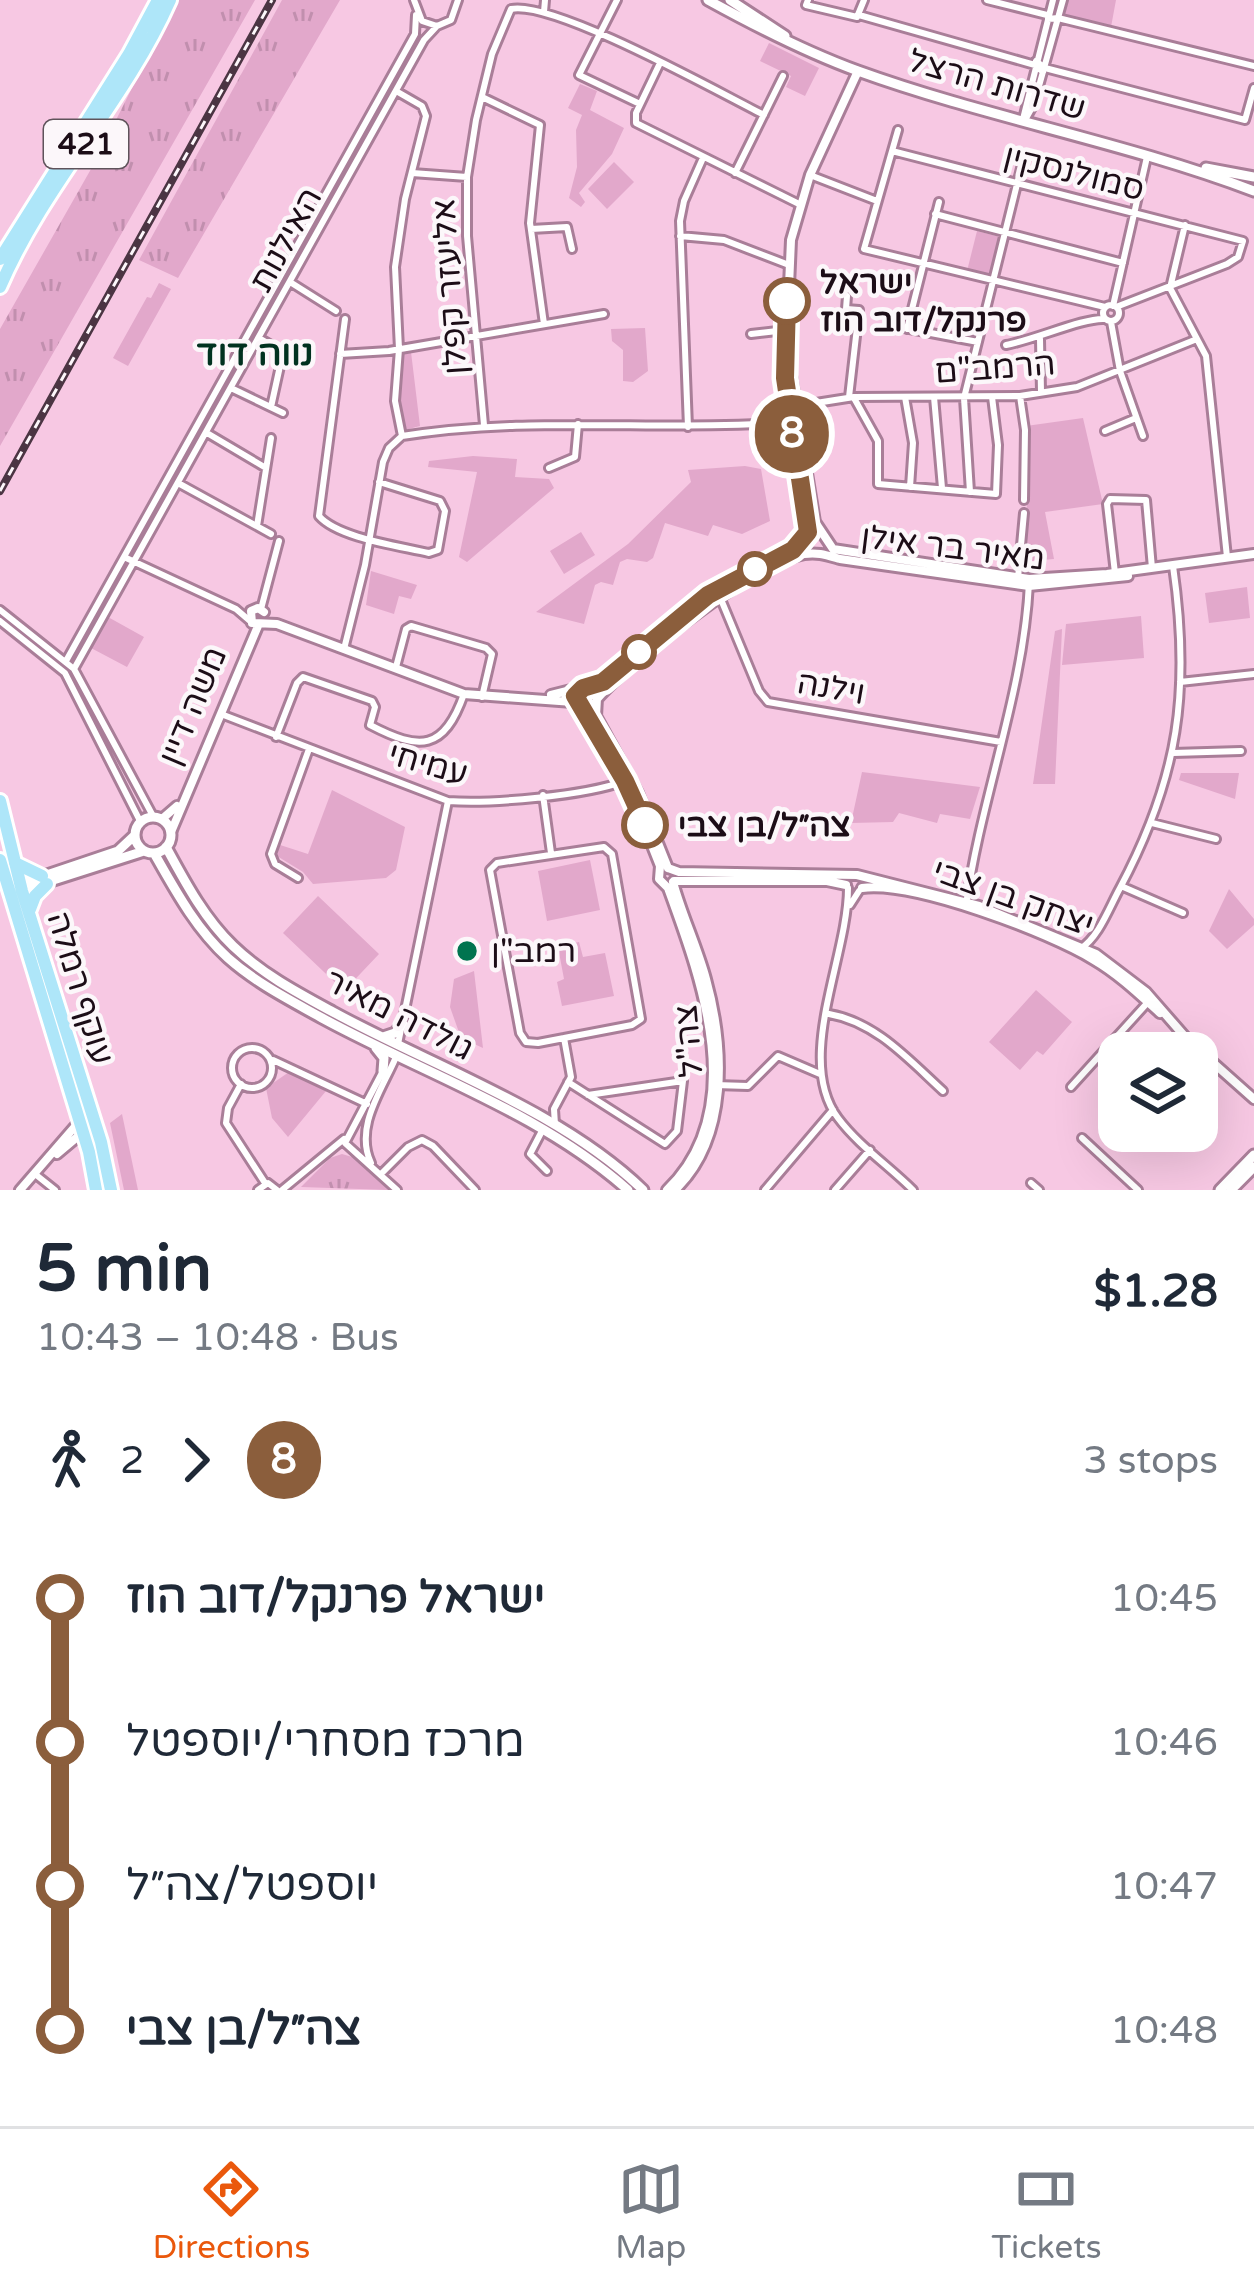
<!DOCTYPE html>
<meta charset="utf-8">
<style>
:root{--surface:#fff;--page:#f6f6f7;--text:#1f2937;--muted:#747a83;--line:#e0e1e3;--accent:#ea580c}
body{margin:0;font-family:"Varela Round",Heebo,sans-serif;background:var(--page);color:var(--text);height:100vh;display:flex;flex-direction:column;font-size:45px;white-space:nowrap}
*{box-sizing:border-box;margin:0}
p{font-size:39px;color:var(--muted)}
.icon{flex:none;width:66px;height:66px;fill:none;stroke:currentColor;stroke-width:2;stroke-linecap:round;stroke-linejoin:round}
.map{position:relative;height:1190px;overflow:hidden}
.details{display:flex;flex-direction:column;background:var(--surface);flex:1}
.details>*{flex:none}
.badge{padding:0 24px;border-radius:39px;font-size:42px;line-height:78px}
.buttons{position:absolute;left:1098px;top:1032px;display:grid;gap:24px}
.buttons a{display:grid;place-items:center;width:120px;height:120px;border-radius:24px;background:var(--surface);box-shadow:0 12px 48px #0002;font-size:60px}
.map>.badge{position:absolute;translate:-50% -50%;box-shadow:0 0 0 6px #fff}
.legs{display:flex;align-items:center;gap:18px;height:132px;padding:0 36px;font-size:39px}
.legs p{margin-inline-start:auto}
.summary{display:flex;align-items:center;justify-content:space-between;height:204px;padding:0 36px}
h1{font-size:66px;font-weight:700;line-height:90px}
ul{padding:0 36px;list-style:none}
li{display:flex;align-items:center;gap:42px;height:144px;font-size:45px}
li i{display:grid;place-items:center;width:18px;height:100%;margin:0 15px;background:currentColor}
li i::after{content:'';width:30px;height:30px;margin:-15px;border:9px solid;border-radius:50%;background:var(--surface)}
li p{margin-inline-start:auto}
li:first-child i{background:linear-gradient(#0000 50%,currentColor 0)}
li:last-child i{background:linear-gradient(currentColor 50%,#0000 0)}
.menu{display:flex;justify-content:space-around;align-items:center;height:168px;border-top:3px solid var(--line);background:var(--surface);font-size:33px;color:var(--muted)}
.menu a{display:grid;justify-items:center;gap:6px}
.menu .current{color:var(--accent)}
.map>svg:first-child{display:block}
.grass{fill:url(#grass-tufts)}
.park{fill:#e2a8cb}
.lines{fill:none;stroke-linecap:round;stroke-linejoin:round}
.minor-casing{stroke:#a97e98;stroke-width:12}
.tertiary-casing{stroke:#a97e98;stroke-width:14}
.secondary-casing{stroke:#a97e98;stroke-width:15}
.primary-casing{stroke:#fff;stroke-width:18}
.minor{stroke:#fff;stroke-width:6}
.tertiary{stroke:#fff;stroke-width:8}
.secondary{stroke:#fff;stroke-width:9}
.primary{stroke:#aee6f9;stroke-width:12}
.rail-casing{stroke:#4b3543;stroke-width:8}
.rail{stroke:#fcf7fa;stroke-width:3;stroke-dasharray:9;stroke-linecap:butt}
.line-1-casing{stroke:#fff;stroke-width:27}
.line-1{stroke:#8b5e3c;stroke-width:18}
.stop-1-dot{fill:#fff;stroke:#8b5e3c;stroke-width:6}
.poi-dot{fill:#00744f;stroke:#fcf7fa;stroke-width:4.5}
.labels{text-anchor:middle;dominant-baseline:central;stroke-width:9;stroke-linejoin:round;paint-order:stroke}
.shield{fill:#fcf7fa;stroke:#5f535b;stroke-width:3}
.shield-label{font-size:30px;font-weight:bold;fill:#1c0d17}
.street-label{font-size:33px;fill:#1c0d17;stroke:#fcf7fa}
.stop-label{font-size:33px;font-weight:bold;fill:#1c0d17;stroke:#fcf7fa;text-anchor:start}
.poi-label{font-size:33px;fill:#1c0d17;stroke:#fcf7fa;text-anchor:start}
.neighbourhood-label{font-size:36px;font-weight:bold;fill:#013220;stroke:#fcf7fa}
</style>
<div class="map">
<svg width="1254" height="1190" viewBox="0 0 1254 1190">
<defs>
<pattern id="grass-tufts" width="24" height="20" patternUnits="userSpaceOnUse" patternTransform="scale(3)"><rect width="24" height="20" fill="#e2a8cb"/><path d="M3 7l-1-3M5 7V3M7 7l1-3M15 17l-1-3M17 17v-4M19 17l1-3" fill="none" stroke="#c18fae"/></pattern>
</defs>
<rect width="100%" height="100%" fill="#f7c8e3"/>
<path class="grass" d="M176,0h79l-255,446v-117l95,-167z
M282,0h58l-162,278 -39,-18z
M977,231l23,6 -10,39 -23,-5z
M342,1154l17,5 29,31 -87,-3 29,-29z"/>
<path class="park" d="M1067,0h49l-5,27 -49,-12z
M769,43l50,25 -14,28 -19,-9 5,-11 -31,-15z
M580,84l17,7 -7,19 34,18 -12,26 -33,39 6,9 -4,5 -12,-9 8,-31 -1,-37 6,-15 -14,-7z
M614,162l20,20 -27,27 -19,-20z
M159,283l12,6 -43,77 -15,-8 34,-61 4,1z
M645,328l3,43 -15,11 -10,-1v-31l-11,-9 -1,-12z
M403,351l8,1 9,74 -15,4 -8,-40z
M1083,418l20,86 -58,8 9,47 -23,2v11l-10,1 6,-53 -1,-94z
M473,456l44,3 -2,18 34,2 5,9 -87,74 -8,-5 18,-85 -49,-5 1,-6z
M745,466l16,3 9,52 -28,13 -29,-9 -5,11 -43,-13 -12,35 -6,4 -20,-3 -7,3 -7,23 -12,-3 -6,3 -11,39 -48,-12 92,-68 63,-62 -3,-12z
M581,532l14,23 -31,19 -14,-23z
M371,571l46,14 -6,14 -12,-3 -5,18 -28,-9z
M1247,587l3,31 -41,5 -4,-30z
M1141,616l3,42 -82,7 4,-41z
M108,617l36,20 -17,30 -36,-19z
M1062,629l-7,155h-22l22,-153z
M862,772l118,15 -10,32 -30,-5 -3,9 -38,-10 -6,9 -42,1z
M1181,773h58l-4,26 -56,-19z
M332,790l73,37 -9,43 -10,8 -73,6 -10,-12 -26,-16v-12l31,10z
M590,860l10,50 -53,11 -9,-50z
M1229,889l25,30v6l-27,24 -18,-18z
M318,896l61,58 -35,37 -61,-58z
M579,942l4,15 22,-4 9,43 -52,10 -5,-24 7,-3 -6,-32z
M474,971l9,77 -22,-10 -11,-31 4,-28z
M1036,990l36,32 -29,33 -6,-4 -17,19 -31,-28z
M289,1072l37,19 -38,46 -16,-19 -6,-30z
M122,1114l16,76h-14l-14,-67z"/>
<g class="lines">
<g class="minor-casing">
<path id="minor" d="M414,0l8,21 15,5 14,-6 7,-20
M617,0l-38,75 61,29
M808,0l-2,5 51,12 7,-17
M987,0l60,15
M544,12l1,-12
M859,15l176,50 8,7
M1048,19l10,-1 196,48
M1036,61l9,7 200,52 9,-32
M660,63l-24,50v10l163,81
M396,91l26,15 4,10 -21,83 -10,68 4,82 -4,52 7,35
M482,97l58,28 -10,98 14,101
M1023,119l30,-119
M1025,120l9,-16 29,-104
M898,130l-34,119 241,58
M892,151l351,90 -5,16 -11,7 -111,43
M412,173l55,4
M735,173l48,-97
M810,175l67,26
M935,214l188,49
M1185,225l-15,63 36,68 21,201
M531,229l36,-2 5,22
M680,236l44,4 65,25
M290,282l46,29
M847,296l-1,13 13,1 -10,87
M1103 313a8 8 0 1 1 16 0a8 8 0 1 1-16 0Z
M1113,306l34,-149
M345,319l-26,197c19,22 81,30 110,37l9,-3 7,-39 -5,-10 -61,-19
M1111,322l9,49 23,65
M894,326l84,16
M907,329l32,-127
M751,334l35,-4
M259,338l17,10 6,9 -11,50
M1040,339l1,53
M1006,345c28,-5 79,-28 99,-26
M340,354l49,-3 215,-37
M231,388l52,25
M1020,396l5,34 -1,70
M905,397l8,46 -3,44
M934,397l8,91
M854,398l24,43v43l118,10 2,-49 -6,-48
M797,406l57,-9 166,-1 57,-9 120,-48
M484,425l-17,-189v-59l9,-57 16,-66 19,-45c43,-9 207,83 253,106
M688,427l-8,-206 4,-20 19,-43
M1105,431l31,-13
M207,433l59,35
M402,436c130,-21 260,-4 391,-14
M549,468l26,-11 3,-33
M178,483l93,51
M970,492l-6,-94 60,-242
M257,526l14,-88
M124,557l112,52 14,12
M1115,573l-8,-69 3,-5 36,1 6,68
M1018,578l6,-65
M720,597l39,94 9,11 233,40
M261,609l18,-68
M0,610l74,59 79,147
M0,621l65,52 75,148
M344,649l21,-84 18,-103 6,-14 13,-12
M66,661l349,-627 1,-19
M396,667l10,-38 5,-3 75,22 6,6 -10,43
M74,669l350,-629 13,-14
M1180,682l74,-8
M221,714l227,87c44,3 136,-5 177,-20
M276,737l21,-54 6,-6 69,24 3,6 -5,18c50,26 74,26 94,-31
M1173,753l68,-2
M543,795l8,58
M1152,823l64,16
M604,847l8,7 29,165 -9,6 -94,18 -12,-1 -6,-9 -30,-163 7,-7z
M298,878l-23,-14 -4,-10 38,-105
M1121,886l62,27
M848,888c0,69 -54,171 -10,230 20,27 51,48 75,72
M850,905l9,-14
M966,905c15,-108 58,-214 63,-322
M1080,949c19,-12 29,-41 40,-61 59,-111 71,-198 53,-322
M829,1014c47,8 80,46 114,77
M398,1044l50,-243
M232 1068a20 20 0 1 1 40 0a20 20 0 1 1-40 0Z
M273,1060l94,44
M384,1069l-39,74 52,47
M568,1082l97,62 12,-13 6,-50 -95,14
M241,1084l-13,24 -2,15 39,60
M715,1085l33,1 30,-30 42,18
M1071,1087l78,-86
M555,1125l-1,-16 17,-32 -7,-39
M543,1129l-13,25 17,17
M1082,1138l56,52
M371,1163c-17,-36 11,-73 25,-106
M35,1174l20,16
M381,1174l27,-27 14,-7 11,6 42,44
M1031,1183l8,7
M258,1190l10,-7 9,7
M282,1190l62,-51
M765,1190l68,-80
M835,1190l35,-40"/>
</g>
<g class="tertiary-casing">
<path id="tertiary" d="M787,351l28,171 18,27 196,30 78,-5 147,-20
M808,532l-23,-154 6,-138 19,-65 48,-104
M252,623l25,1 187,70 109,8 14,13 45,80 28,71 -1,13 9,9c34,93 82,222 -1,302
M252,623l-1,-12 7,-3 6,4
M551,695l52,-13 105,-87 85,-45 15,-18
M597,698l-1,18 42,77 30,75
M597,699c34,-39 157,-136 207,-145 14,-2 22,1 36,5l189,27 99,-10
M162,819l15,-13
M171,832l87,-206
M668,868l11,4 178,3 122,31 117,48 50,38 41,47
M674,881h153l19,4
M673,882c9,33 24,64 33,97 19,69 23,159 -31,211
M862,888c52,-7 186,44 232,72 24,14 45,34 66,53
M1183,1036l71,63
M57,1154l25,-21
M20,1190l58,-67"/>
</g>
<g class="secondary-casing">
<path id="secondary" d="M708,0c49,27 98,52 150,71 130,47 267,71 396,120
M730,0l55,36
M1206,168l48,9
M135 835a18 18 0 1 1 36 0a18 18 0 1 1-36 0Z
M166,847c19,35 38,71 67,99 29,28 65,47 100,66 99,54 229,99 310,178
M154,853c21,37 42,76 74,105 28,25 62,42 94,60 103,56 218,94 306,172
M14,886l104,-35 16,-15
M19,891l125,-40
M383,1037l12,-4 8,-9
M376,1048l8,10 -1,13
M1220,1190l34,-35
M1231,1190l23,-23"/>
</g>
<g class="primary-casing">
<path id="primary" d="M0,259l129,-205 29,-54
M0,287c44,-103 125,-185 170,-287
M0,801l22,90 79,251 10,48
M0,860l89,292 7,38
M15,863l27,13
M30,909l5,-13 12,-12"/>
</g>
<use href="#minor" class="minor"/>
<use href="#tertiary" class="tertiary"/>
<use href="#secondary" class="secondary"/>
<use href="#primary" class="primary"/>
<g class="rail-casing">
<path id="rail" d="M0,491l272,-491"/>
</g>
<use href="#rail" class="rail"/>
</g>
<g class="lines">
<g class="line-1-casing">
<path id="line-1" d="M645,825l-20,-44 -50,-85 8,-8 20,-6 105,-87 85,-45 15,-18 -23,-154 2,-77"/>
</g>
<use href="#line-1" class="line-1"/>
</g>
<g class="stop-1-dot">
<circle cx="787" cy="301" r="21"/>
<circle cx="755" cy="569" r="15"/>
<circle cx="639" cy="652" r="15"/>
<circle cx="645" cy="825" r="21"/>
</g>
<circle class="poi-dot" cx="467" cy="951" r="12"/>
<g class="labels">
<rect class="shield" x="44" y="120" width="84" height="48" rx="9"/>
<g class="shield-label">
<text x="86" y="144">421</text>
</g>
<g class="street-label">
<text transform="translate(997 85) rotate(16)">שדרות הרצל</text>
<text transform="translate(1074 173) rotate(14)">סמולנסקין</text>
<text transform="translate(286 240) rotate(-61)">האילנות</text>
<text transform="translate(450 287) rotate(-94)">אליעזר קפלן</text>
<text transform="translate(995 368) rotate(-4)">הרמב"ם</text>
<text transform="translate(953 548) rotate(7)">מאיר בר אילן</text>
<text transform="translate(831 688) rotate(10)">וילנה</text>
<text transform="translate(193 706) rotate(-67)">משה דיין</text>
<text transform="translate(428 764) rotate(16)">עמיחי</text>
<text transform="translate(1013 898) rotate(20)">יצחק בן צבי</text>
<text transform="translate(80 988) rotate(73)">עוקף רמלה</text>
<text transform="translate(399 1015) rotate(27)">גולדה מאיר</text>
<text transform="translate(689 1041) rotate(-95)">צה"ל</text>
</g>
<g class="stop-label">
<text x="820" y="282">ישראל<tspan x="820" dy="38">פרנקל/דוב הוז</tspan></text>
<text x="678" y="825">צה״ל/בן צבי</text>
</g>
<g class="poi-label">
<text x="491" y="951">רמב"ן</text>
</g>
<g class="neighbourhood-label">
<text x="255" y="353">נווה דוד</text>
</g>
</g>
</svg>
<div class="buttons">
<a><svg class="icon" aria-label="layers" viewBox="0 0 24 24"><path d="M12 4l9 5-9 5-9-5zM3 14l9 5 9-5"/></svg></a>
</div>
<b class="badge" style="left:792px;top:434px;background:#8b5e3c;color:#fff">8</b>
</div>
<section class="details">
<div class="summary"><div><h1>5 min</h1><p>10:43 – 10:48 · Bus</p></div><b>$1.28</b></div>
<div class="legs"><svg class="icon" aria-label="walk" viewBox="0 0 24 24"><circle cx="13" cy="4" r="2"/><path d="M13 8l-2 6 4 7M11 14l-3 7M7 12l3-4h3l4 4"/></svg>2<svg class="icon" aria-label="forward" viewBox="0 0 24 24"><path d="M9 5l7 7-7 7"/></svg><b class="badge" style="background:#8b5e3c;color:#fff">8</b><p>3 stops</p></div>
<ul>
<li><i style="color:#8b5e3c"></i><b>ישראל פרנקל/דוב הוז</b><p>10:45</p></li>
<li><i style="color:#8b5e3c"></i><span>מרכז מסחרי/יוספטל</span><p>10:46</p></li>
<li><i style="color:#8b5e3c"></i><span>יוספטל/צה״ל</span><p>10:47</p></li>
<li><i style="color:#8b5e3c"></i><b>צה״ל/בן צבי</b><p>10:48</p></li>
</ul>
</section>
<nav class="menu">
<a class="current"><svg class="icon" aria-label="directions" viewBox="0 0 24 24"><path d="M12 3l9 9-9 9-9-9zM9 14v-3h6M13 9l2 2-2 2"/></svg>Directions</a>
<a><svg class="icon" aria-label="map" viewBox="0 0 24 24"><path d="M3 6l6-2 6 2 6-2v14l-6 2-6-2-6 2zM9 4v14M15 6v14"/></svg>Map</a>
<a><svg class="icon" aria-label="tickets" viewBox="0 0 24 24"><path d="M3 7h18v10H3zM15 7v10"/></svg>Tickets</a>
</nav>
